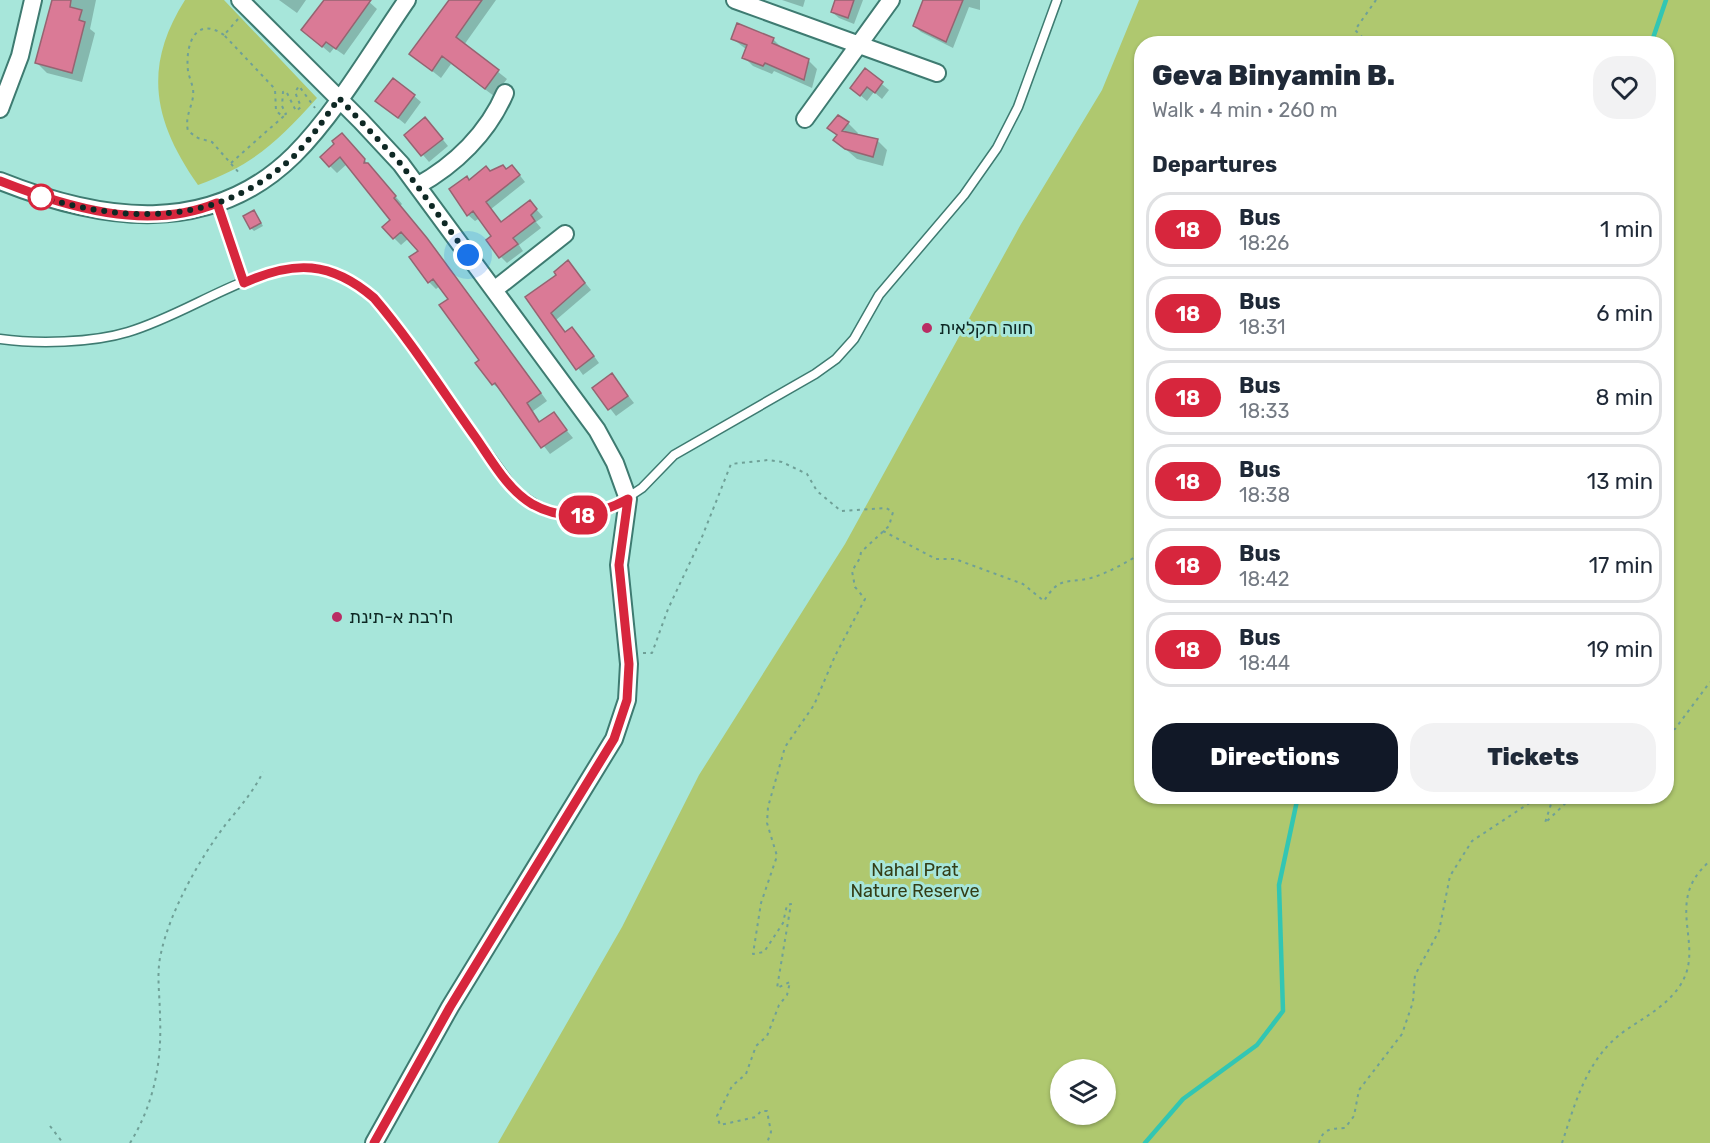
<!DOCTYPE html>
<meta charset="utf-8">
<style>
:root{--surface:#fff;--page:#f2f2f3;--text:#1f2937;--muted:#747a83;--line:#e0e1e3;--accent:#111827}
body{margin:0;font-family:Rubik,"Noto Sans Hebrew",sans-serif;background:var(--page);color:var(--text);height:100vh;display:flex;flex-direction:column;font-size:22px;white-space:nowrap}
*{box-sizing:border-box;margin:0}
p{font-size:20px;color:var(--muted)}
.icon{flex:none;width:33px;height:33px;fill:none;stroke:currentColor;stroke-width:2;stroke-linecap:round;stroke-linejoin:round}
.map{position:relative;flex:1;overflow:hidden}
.sheet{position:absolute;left:1134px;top:36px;width:540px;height:768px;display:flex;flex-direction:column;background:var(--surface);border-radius:24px;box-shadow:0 2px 4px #0004}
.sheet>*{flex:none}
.badge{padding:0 12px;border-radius:20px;font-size:21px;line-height:39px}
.controls{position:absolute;left:1050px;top:1059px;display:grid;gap:12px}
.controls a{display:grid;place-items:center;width:66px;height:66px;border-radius:50%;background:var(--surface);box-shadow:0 2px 4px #0004;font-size:30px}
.you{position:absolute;width:30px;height:30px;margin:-15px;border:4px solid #fff;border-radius:50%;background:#1a73e8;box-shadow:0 0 0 9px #1a73e833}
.map>.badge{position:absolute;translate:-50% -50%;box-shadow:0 0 0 3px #fff}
h2{padding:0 18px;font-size:22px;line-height:54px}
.round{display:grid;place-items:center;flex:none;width:63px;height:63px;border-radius:24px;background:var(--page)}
.summary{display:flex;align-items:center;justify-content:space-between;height:102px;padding:0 18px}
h1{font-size:28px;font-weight:800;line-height:45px}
.action{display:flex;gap:12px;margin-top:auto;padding:12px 18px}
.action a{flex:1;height:69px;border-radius:24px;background:var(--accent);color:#fff;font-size:24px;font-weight:800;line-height:69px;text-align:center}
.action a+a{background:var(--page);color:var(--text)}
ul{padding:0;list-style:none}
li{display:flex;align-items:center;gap:18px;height:75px;margin:0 12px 9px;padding:0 6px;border:3px solid var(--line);border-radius:24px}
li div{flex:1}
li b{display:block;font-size:22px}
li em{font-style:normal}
li .badge{min-width:66px;font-weight:700;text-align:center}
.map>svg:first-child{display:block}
.green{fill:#afc86f;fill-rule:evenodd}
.shadow{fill:#0003}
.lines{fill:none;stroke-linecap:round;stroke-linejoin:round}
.stream{stroke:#32c6b3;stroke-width:4.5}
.building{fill:#da7a96;stroke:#956471;stroke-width:1.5}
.lane-casing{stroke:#3e7b71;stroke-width:11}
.street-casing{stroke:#3e7b71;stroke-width:20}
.path{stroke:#6fa097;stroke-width:2;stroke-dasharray:3 4.5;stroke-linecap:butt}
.lane{stroke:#fff;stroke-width:8}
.street{stroke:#fff;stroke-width:16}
.line-casing{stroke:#fff;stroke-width:14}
.line{stroke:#d7263d;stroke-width:9}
.walk{stroke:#0e2824;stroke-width:6;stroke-dasharray:0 10.8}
.stop-dot{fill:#fff;stroke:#d7263d;stroke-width:3}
.poi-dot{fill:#b92d64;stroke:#a7e6da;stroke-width:2}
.labels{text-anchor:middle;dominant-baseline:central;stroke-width:6;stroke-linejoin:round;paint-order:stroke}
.poi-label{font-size:18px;fill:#0e2824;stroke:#a7e6da;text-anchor:start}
.park-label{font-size:18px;fill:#333d16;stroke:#a7e6da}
</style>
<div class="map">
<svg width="1710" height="1143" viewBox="0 0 1710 1143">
<rect width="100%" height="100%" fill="#a7e6da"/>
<path class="green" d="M185,0h39l93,98c-40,44 -62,66 -119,87 -44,-63 -56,-117 -13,-185z
M1139,0h571v1143h-1212l124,-216 77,-152 146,-231 176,-320 81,-134zM1142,44h524v752h-524zM1060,1070h46v44h-46z"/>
<path class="shadow" d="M53,0h43l-6,29 5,4 -13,49 -35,-9 -10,-10z
M279,0h27l-9,13z
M325,0h42l10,9 -33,46 -10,-7 -4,5 -27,-23z
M450,0h46l-32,45 43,34 -13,17 -43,-32 -10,14 -30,-24z
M782,0h23l-2,7z
M837,0h26l-9,24 -15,-6 -7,-6z
M942,0h38v10l-11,-3 -16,41 -32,-16 -7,-6z
M738,25l36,15 9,9 25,11 9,9 -5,19 -38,-17 -2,3 -19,-8 -9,-9 3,-7 -15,-12z
M865,70l24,20 -7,9 -8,-7 -7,9 -15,-13z
M414,96l7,6 -16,22 -28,-23z
M848,123l10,10 -2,3 21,4 10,10 -4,16 -26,-7 -22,-19 3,-4 -9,-9z
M432,126l16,20 -19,16 -23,-27z
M349,142l53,62 -2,2 34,41 113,154 -14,10 8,12 12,-9 20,24 -23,16 -49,-64 -8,-6 -43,-84 -10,-14 -4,3 -7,-7 -9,-31 -11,-13 -8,7 -7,-7 -2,-18 -45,-56 -10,9 -7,-7z
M507,170l11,3 7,9 -34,27 11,14 28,-21 13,15 -7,5 5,6 -22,17 4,6 -16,12 -6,-6 -7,-21 -14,-18 -5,3 -7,-6 2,-34 20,-8z
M256,214l7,12 -9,5 -3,-3z
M574,269l17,21 -35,30 10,13 6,-4 7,6 20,28 -16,12 -56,-78z
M612,375l22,28 -18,13 -22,-28z"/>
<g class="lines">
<path class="stream" d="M1651,44l15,-44
M1145,1143l38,-44 74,-54 26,-34 -4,-126 19,-89"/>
</g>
<path class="building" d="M52,0h19l-1,7 12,3 -3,10 6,2 -13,51 -37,-10z
M324,0h47l-35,49 -10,-7 -4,5 -21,-17z
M449,0h33l-26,37 43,33 -14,19 -43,-33 -10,15 -23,-17z
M835,0h19l-6,18 -17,-6z
M923,0h40l-17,42 -33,-16z
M737,23l37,15 -2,5 37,16 -5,21 -39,-17 -2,3 -21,-8 5,-13 -16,-6z
M865,68l18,14 -8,11 -8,-6 -7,9 -10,-8z
M393,78l22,17 -17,23 -23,-17z
M838,115l11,7 -7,9 36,8 -5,18 -28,-8 -12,-9 4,-5 -10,-7z
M425,117l18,22 -22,17 -17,-21z
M342,133l23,26 -1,4h4l28,33 -2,2 33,40 114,155 -14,10 12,19 15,-10 13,18 -26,18 -46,-65 -3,2 -17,-22 4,-3 -40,-55 9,-6 -15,-20 -5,4 -19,-26 9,-6 -17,-19 -8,7 -11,-12 8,-7 -50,-63 -11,10 -9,-10 14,-13 -2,-3z
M503,165l3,4 6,-4 8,10 -34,27 15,20 29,-22 7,9 -6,6 4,6 -22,17 5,6 -19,14 -13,-18 5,-4 -18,-25 -6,5 -18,-27 18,-13 2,4 17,-14 4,5z
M254,210l7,13 -11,6 -7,-13z
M568,260l17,23 -34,30 14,19 7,-5 22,29 -18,14 -51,-73 31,-22 -2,-3z
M612,373l16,23 -20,14 -16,-22z"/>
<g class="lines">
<g class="lane-casing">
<path id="lane" d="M217,203l27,80
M0,339c37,5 92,4 128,-7 91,-27 175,-116 257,-21l131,181 30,19 16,4 34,-2 16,-5 30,-20 32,-33 141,-81 21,-15 18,-20 25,-44 85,-100 33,-47 21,-41 39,-107"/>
</g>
<g class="street-casing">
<path id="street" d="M240,0l121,121 40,43 196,266 18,33 13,36 -9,66 10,99 -2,36 -13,39 -164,268 -76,136
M735,0l202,73
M0,109l20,-53 13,-56
M805,119l86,-119
M0,181c100,40 210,57 294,-26 42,-42 79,-106 113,-155
M417,186c38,-21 71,-53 88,-93
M494,290l71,-56"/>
</g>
<path class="path" d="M238,19l-14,16 51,54 1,22 5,4 5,-1 -4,-8 1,-14 3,-1 10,20 5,-4 -6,-15 4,-6 16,22
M224,35c-29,-20 -39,10 -36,36 1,6 4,12 5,18 2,15 -9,25 -5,42l10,7 14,4 28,32
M1365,44l1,-3 -11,-11 21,-30
M231,163l54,-48
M883,531l53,28h19l68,25 21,17c16,-26 23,-17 47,-23 17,-5 36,-16 51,-25
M643,653h9l16,-44 34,-72 29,-73 37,-4 14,2 25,12 10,17 24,20 45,-3 7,4 -4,14 -28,26 -1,6 -8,13 3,16 10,12 -30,57 -21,49 -29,42 -17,60 -1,16 10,33 -16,47 -8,51 11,-2 19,-29 4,-18 4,-1 -14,84 13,-6 -3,13 -8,10 -12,31 -11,10 -10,28 -14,12 -15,30 3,9 36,-8 5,-6h6l4,21 -4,11
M1666,731l9,-2 35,-47
M50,1126l13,17
M130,1143c24,-39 32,-81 30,-126 0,-22 -4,-43 1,-64 9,-42 39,-95 65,-129 14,-17 27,-32 37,-52
M1319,1143c4,-15 12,-14 26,-15l9,-12 5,-26 43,-56 11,-32 2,-27 24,-44 11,-55 22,-35 62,-41 18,1 -7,22 28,-27
M1562,1143c14,-42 25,-86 64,-113 19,-13 42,-25 55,-46 25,-40 -19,-82 29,-123"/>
<use href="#lane" class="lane"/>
<use href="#street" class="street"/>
</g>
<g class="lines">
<g class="line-casing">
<path id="line" d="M0,181c66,26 147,51 217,22l27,80c50,-23 87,-22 130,15 37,43 69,94 102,140 16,23 32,52 56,66 32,18 65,12 96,-5l-9,66 10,99 -2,36 -13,39 -164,268 -76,136"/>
</g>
<use href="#line" class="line"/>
<path class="walk" d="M41,197c91,27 180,28 253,-41 17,-17 31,-38 45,-58l62,66 67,91"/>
</g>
<circle class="stop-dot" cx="41" cy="197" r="12"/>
<g class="poi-dot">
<circle cx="927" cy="328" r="6"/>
<circle cx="337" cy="617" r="6"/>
</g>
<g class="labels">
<g class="poi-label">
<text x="939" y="328">חווה חקלאית</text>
<text x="349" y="617">ח'רבת א-תינת</text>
</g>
<g class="park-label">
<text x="915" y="870">Nahal Prat<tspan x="915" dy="21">Nature Reserve</tspan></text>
</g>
</g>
</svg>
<div class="controls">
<a><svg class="icon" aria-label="layers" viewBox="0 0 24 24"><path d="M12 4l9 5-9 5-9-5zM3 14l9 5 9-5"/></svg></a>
</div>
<div class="you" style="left:468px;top:255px"></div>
<b class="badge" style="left:583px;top:515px;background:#d7263d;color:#fff">18</b>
<section class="sheet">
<div class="summary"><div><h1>Geva Binyamin B.</h1><p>Walk · 4 min · 260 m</p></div><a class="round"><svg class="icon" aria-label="heart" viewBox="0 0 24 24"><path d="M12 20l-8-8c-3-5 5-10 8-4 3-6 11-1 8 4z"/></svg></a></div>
<h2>Departures</h2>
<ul>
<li><span class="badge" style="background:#d7263d;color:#fff">18</span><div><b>Bus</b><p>18:26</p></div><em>1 min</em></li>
<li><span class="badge" style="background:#d7263d;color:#fff">18</span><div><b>Bus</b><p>18:31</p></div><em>6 min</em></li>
<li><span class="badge" style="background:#d7263d;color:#fff">18</span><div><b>Bus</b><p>18:33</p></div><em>8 min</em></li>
<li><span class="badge" style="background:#d7263d;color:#fff">18</span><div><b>Bus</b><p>18:38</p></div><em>13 min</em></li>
<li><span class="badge" style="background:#d7263d;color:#fff">18</span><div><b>Bus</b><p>18:42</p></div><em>17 min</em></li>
<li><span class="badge" style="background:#d7263d;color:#fff">18</span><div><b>Bus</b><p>18:44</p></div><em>19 min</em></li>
</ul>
<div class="action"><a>Directions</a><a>Tickets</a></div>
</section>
</div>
